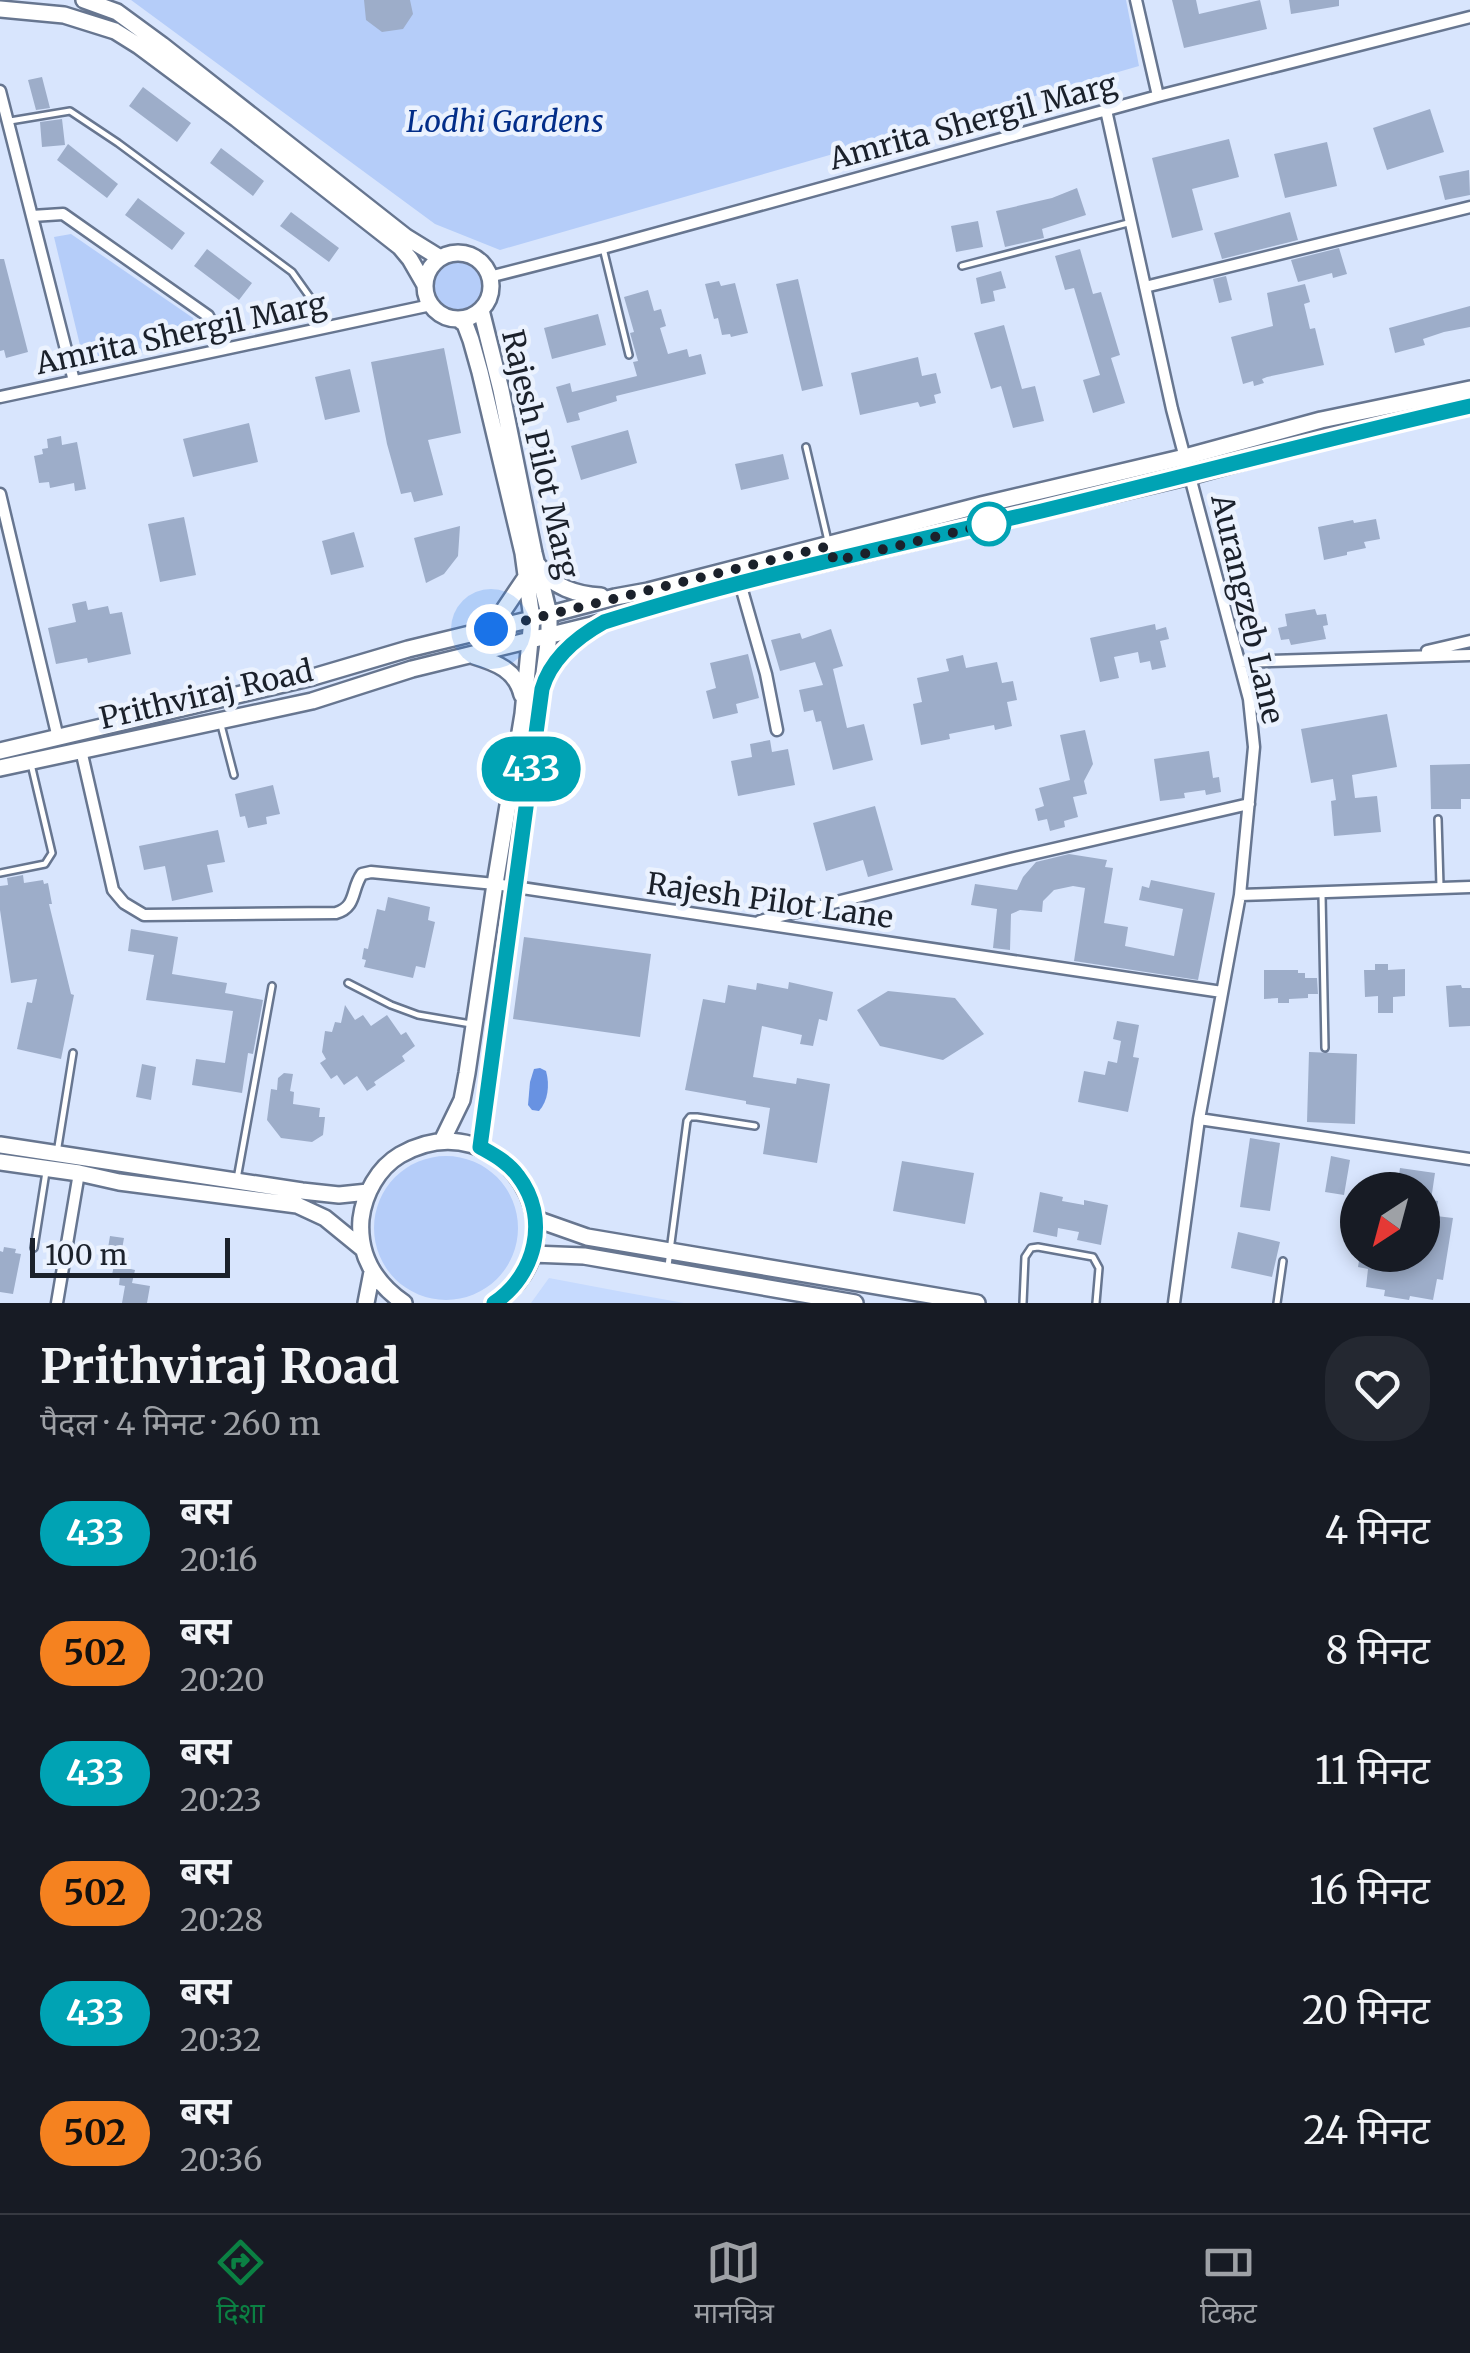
<!DOCTYPE html>
<html lang="hi">
<meta charset="utf-8">
<style>
:root{--surface:#171b24;--page:#242831;--text:#f1f3f6;--muted:#9ea1a6;--line:#363941;--accent:#0b8043}
body{margin:0;font-family:Merriweather,"Noto Sans Devanagari",serif;background:var(--page);color:var(--text);height:100vh;display:flex;flex-direction:column;font-size:38px;white-space:nowrap}
*{box-sizing:border-box;margin:0}
p{font-size:32px;color:var(--muted)}
.icon{flex:none;width:55px;height:55px;fill:none;stroke:currentColor;stroke-width:2;stroke-linecap:round;stroke-linejoin:round}
.map{position:relative;height:1303px;overflow:hidden}
.sheet{display:flex;flex-direction:column;background:var(--surface);flex:1}
.sheet>*{flex:none}
.badge{padding:0 20px;border-radius:32px;font-size:35px;line-height:65px}
.needle{width:65px;rotate:216deg}
.fabs{position:absolute;left:1340px;top:1172px;display:grid;gap:20px}
.fabs a{display:grid;place-items:center;width:100px;height:100px;border-radius:50%;background:var(--surface);box-shadow:0 5px 15px #0003;font-size:50px}
.scale{position:absolute;left:30px;bottom:25px;width:200px;box-sizing:border-box;padding-left:10px;border:5px solid #1b212b;border-top:0;font-size:28px;line-height:35px;white-space:nowrap;color:#1b212b;-webkit-text-stroke:8px #ebf2fe;paint-order:stroke}
.you{position:absolute;width:50px;height:50px;margin:-25px;border:8px solid #fff;border-radius:50%;background:#1a73e8;box-shadow:0 0 0 15px #1a73e833}
.map>.badge{position:absolute;translate:-50% -50%;box-shadow:0 0 0 5px #fff}
.round{display:grid;place-items:center;flex:none;width:105px;height:105px;border-radius:40px;background:var(--page)}
.overview{display:flex;align-items:center;justify-content:space-between;height:170px;padding:0 40px}
h1{font-size:48px;font-weight:700;line-height:75px}
ul{padding:0;list-style:none}
li{display:flex;align-items:center;gap:30px;height:120px;padding:0 40px}
li div{flex:1}
li b{display:block;font-size:38px}
li em{font-style:normal}
li .badge{min-width:110px;font-weight:700;text-align:center}
.menu{display:flex;justify-content:space-around;align-items:center;height:140px;border-top:2px solid var(--line);background:var(--surface);font-size:28px;color:var(--muted)}
.menu a{display:grid;justify-items:center;gap:5px}
.menu .on{color:var(--accent)}
.map>svg:first-child{display:block}
.built{fill:#c6dafe}
.green{fill:#b5cdf9}
.water{fill:#6892e2}
.building{fill:#9dadc9}
.lines{fill:none;stroke-linecap:round;stroke-linejoin:round}
.lane-casing{stroke:#677690;stroke-width:10}
.street-casing{stroke:#677690;stroke-width:15}
.secondary-casing{stroke:#677690;stroke-width:20}
.lane{stroke:#fff;stroke-width:5}
.street{stroke:#fff;stroke-width:10}
.secondary{stroke:#fff;stroke-width:15}
.line-casing{stroke:#fff;stroke-width:22}
.line{stroke:#00a3b4;stroke-width:15}
.walk{stroke:#1b212b;stroke-width:10;stroke-dasharray:0 18}
.stop-dot{fill:#fff;stroke:#00a3b4;stroke-width:5}
.labels{text-anchor:middle;dominant-baseline:central;stroke-width:9;stroke-linejoin:round;paint-order:stroke}
.park-label{font-size:30px;font-style:italic;fill:#022d89;stroke:#ebf2fe}
.street-label{font-size:30px;fill:#1b212b;stroke:#ebf2fe}
</style>
<div class="map">
<svg width="1470" height="1303" viewBox="0 0 1470 1303">
<rect width="100%" height="100%" fill="#d8e5fd"/>
<path class="built" d="M549,1278l74,14 61,11h-153z"/>
<path class="green" d="M131,0h995l13,66 -639,184 -65,-26z
M71,234l122,84 5,22 -113,26 -31,-129z
M432 284a26 26 0 1 1 52 0a26 26 0 1 1-52 0Z
M374 1228a72 72 0 1 1 144 0a72 72 0 1 1-144 0Z"/>
<path class="water" d="M540,1068l6,3c4,14 2,30 -7,40l-7,-1 -4,-5 2,-23 4,-13z"/>
<path class="building" d="M364,0h46l3,14 -10,15 -21,3 -16,-12z
M1172,0h24l3,14 61,-14 7,29 -83,19z
M1289,0h50v6l-48,8z
M42,77l8,31 -14,2 -8,-30z
M143,87l48,36 -14,19 -48,-36z
M1430,109l14,43 -57,18 -14,-42z
M62,119l3,26 -23,2 -2,-25z
M1229,139l10,38 -47,12 11,41 -31,8 -20,-80z
M1327,142l10,44 -52,12 -11,-44z
M68,144l50,40 -11,14 -50,-38z
M221,148l43,33 -11,15 -43,-33z
M1469,170l1,25 -25,5 -6,-24z
M1077,188l9,27 -44,14 2,9 -39,9 -9,-36 56,-13z
M138,198l47,35 -13,17 -47,-35z
M291,212l48,36 -10,14 -49,-36z
M1290,212l8,28 -76,19 -8,-26z
M978,221l5,26 -27,5 -5,-26z
M1339,248l8,26 -14,4 -1,-5 -34,9 -7,-22z
M207,249l45,34 -13,17 -45,-34z
M1080,249l13,45 8,-2 19,63 -9,3 14,45 -32,10 -10,-33 17,-5 -26,-87 -9,2 -10,-34z
M0,259h4l24,93 -22,6 -2,-8 -4,1z
M1001,271l5,17 -13,3 2,10 -14,3 -5,-26z
M1226,276l6,24 -13,3 -6,-24z
M798,279l25,107 -21,5 -26,-107z
M719,281l2,5 14,-3 13,50 -17,4 -1,-3 -8,1 -4,-17 -4,1 -9,-35z
M1305,284l5,18 -6,2 6,25 5,-1 9,37 -57,12 -5,2 2,4 -10,3 -1,-5 -10,3 -12,-47 42,-11 -6,-33z
M648,290l6,21 7,-2 5,17 -6,2 8,26 19,-5 2,8 12,-3 5,20 -90,22 1,5 -39,12 2,7 -13,3 -11,-36 14,-4 2,9 65,-16 -4,-14 5,-1 -8,-28 4,-1 -10,-35z
M1470,306v21l-26,5 -21,7 2,6 -30,8 -6,-25z
M598,314l8,31 -54,14 -8,-31z
M1004,325l18,64 13,-3 9,35 -31,7 -12,-42 -10,3 -17,-56z
M444,348l17,85 -33,7 15,55 -29,7 -3,-10 -10,2 -14,-50 -16,-82z
M918,357l4,19 14,-3 5,20 -7,2 2,8 -16,4 -2,-5 -58,13 -9,-42z
M350,369l10,43 -35,8 -10,-43z
M249,423l9,39 -65,15 -10,-38z
M628,430l9,33 -56,17 -10,-34z
M61,436l1,9 15,-3 9,47 -11,2 -1,-8 -24,5 -1,-6 -10,1 -5,-27 9,-2 -1,-5 6,-1 -1,-9z
M783,454l6,25 -48,11 -6,-26z
M184,517l12,58 -36,7 -12,-58z
M1376,519l4,20 -16,3 2,6 -19,4v3l-23,5 -6,-33 35,-7 1,3z
M460,526l-2,30 -14,18 -18,9 -12,-45z
M354,532l10,35 -33,8 -9,-34z
M86,601l2,9 20,-4 2,8 12,-2 9,42 -43,9 -1,-5 -31,6 -8,-36 28,-6 -4,-18z
M1315,609l2,6 9,-1 2,11 -5,1 3,13 -35,6 -2,-6 -8,1 -3,-12 9,-2 -2,-12z
M1155,624l1,6 10,-3 3,12 -9,2 6,26 -14,3 -2,-9 -10,2 -2,-11 -24,5 5,21 -19,4 -10,-44z
M831,629l12,37 -10,3 14,59 17,-4 9,36 -40,10 -12,-49 -5,1 -3,-12 -9,2 -5,-22 24,-5 -8,-23 -35,9 -9,-31 29,-7 2,6z
M748,654l11,44 -23,6 2,9 -25,6 -7,-28 10,-3 -6,-25z
M963,655l3,13 31,-6 5,21 11,-2 4,19 -10,2 5,24 -17,4 -1,-5 -45,9 1,5 -29,6 -8,-41 9,-2 -5,-24 32,-7 -3,-12z
M1387,714l10,53 -45,8 3,23 22,-2 4,36 -47,4 -3,-35 5,-1 -3,-21 -22,4 -10,-54z
M1085,730l8,34 -9,17 3,13 -14,3 5,20 -14,4 1,6 -15,4 -3,-12 -9,2 -3,-12 9,-3 -5,-18 31,-8 -10,-45z
M770,740l2,12 16,-3 7,36 -57,11 -7,-35 21,-4 -2,-13z
M1209,751l4,27 6,-1 2,15 -15,3 -1,-5 -21,3 1,5 -25,3 -6,-42z
M1470,764v35h-9v10h-30l-1,-44z
M273,785l7,29 -14,3 1,7 -19,4 -3,-12 -5,1 -5,-23z
M875,806l18,64 -25,7 -5,-17 -37,11 -13,-48z
M218,830l7,32 -18,3 6,27 -41,9 -7,-35 -21,4 -5,-24z
M1069,854l38,6 -2,7 8,1 -9,55 24,4 -3,19 49,10 9,-47 -44,-9 3,-14 7,2 2,-8 64,13 -17,87 -124,-19 11,-73 -12,-2 -19,4 -11,11 -1,11 -22,-2 -9,4 -1,36 -17,-2 4,-39 -26,-4 4,-21 42,6 6,-13 13,-15z
M23,875l1,8 19,-3 1,4 4,-1 4,21h-3l22,90 3,1 -13,64 -44,-10 10,-47 5,1 5,-24 -26,4 -11,-73v-24l8,-1 -1,-7z
M388,897l42,10 -2,13 7,2 -10,46 -9,-2 -3,12 -49,-11 2,-7 -4,-1 2,-11 4,1 9,-40 8,2z
M131,929l47,8 -6,37 55,9 -2,10 38,7 -10,54 -5,-1 -6,40 -50,-8 4,-26 29,4 8,-52 -87,-11 8,-45 -26,-4z
M524,937l127,17 -11,83 -127,-18z
M1375,964h13v6l17,-1v27l-12,1v16h-15v-17l-13,1 -1,-27h11z
M1264,970h34v3h7v5h12l1,16h-10v4l-19,1v4h-11v-5l-14,1z
M789,982l44,10 -6,29 -8,-2 -6,27 -13,-2 2,-9 -40,-9 -9,51 43,7 1,-6 33,6 -13,79 -54,-9 7,-46 -24,-4v-3l-61,-11 18,-91 22,4 3,-18 28,5 1,-7 31,6z
M1461,985l1,3h8v38l-21,1 -3,-41z
M888,991l67,7 29,36 -41,26 -63,-14 -23,-36z
M345,1005l10,15 8,-5 8,11 16,-11 14,20 5,-3 9,14 -13,10 3,5 -31,21 2,3 -9,6 -10,-15 -13,9 -7,-10 -6,4 -11,-16 6,-4 -4,-7 3,-21 7,1 3,-10 6,1z
M1117,1021l22,4 -6,32 6,1 -11,54 -50,-10 6,-31 21,4 3,-14 9,2 4,-22 -8,-2z
M1309,1052l48,2 -2,70 -48,-2z
M142,1064l14,3 -5,33 -15,-3z
M284,1073l9,1 -3,17 4,1 -1,12 27,4 -1,9h6l-2,18 -11,7 -31,-4 -14,-18 4,-31 6,1 1,-12z
M1250,1138l30,5 -10,68 -30,-4z
M1331,1156l19,4 -6,35 -19,-3z
M902,1161l72,12 -9,51 -72,-13z
M1400,1168l35,5 -4,27 7,1 -2,15 17,2 -10,62 -6,-1 -4,21 -23,-4 -1,4 -25,-4 1,-6 -19,-3 2,-18 -10,-2 2,-12h62v-65h-25z
M1040,1192l23,5 -1,4 22,4v-5l24,5 -7,40 -24,-5 2,-8 -21,-4 -1,9 -24,-5z
M1238,1232l42,10 -8,35 -41,-9z
M110,1236l14,2 -3,17 8,2 -2,11 8,2 -3,13 18,3 -3,17h-25l3,-17 -6,-1 1,-9 -8,-1 2,-10 -6,-1 2,-9 -3,-1z
M4,1247l12,2 -1,4 6,1 -8,40 -13,-2v-41l3,1z"/>
<g class="lines">
<g class="lane-casing">
<path id="lane" d="M10,121l60,-10 48,32 174,129 37,52
M603,248l26,107
M962,266l166,-43
M806,447l22,94
M221,725l13,50
M1438,819l2,67
M0,873l45,-9 7,-11 -21,-89
M1322,895l3,153
M348,983l43,22 27,10 53,9
M57,1153l16,-100
M237,1179l35,-193
M34,1248l12,-76
M668,1266l19,-145 3,-4h7l58,9
M1023,1303l2,-46 6,-9 7,-1 55,10 6,11 -3,35
M1277,1303l6,-42"/>
</g>
<g class="street-casing">
<path id="street" d="M1136,0l22,96
M0,91l74,290
M1106,110l66,299 77,290 5,48 -14,148 -41,224 -25,184
M32,216l31,-2 145,102 16,33
M489,277l114,-29 555,-152 312,-79
M1145,287l325,-80
M0,397l431,-92
M0,494l58,244
M740,583l26,91 11,56
M1427,651l43,-10
M1240,662l230,-7
M81,750l32,140 11,13 20,12 192,-2c21,-6 15,-24 26,-39l9,-2 124,12 727,108
M1240,895l230,-8
M760,921l250,-62 239,-55
M1199,1119l271,40
M57,1303l22,-130"/>
</g>
<g class="secondary-casing">
<path id="secondary" d="M84,0l33,12 45,33 244,192 34,21
M0,9l64,6 51,16 24,15 98,73 163,128 10,12 15,26
M425 286a33 33 0 1 1 66 0a33 33 0 1 1-66 0Z
M539,566c12,21 39,29 62,30
M491,629l35,-52
M474,656c23,7 42,14 48,39
M546,675l19,-25 28,-22
M0,751l313,-74 95,-28 124,-30 83,-22 33,-6 333,-86 204,-48 136,-37 149,-31
M0,768l312,-67 100,-32 192,-47 112,-34 474,-112 123,-34 157,-36
M442,1141l20,-41 5,-27 28,-189 28,-170 9,-95 -9,-66 -43,-181 -9,-32 -6,-16 -7,-5
M0,1145l302,46 37,4 29,-3
M480,1147l69,-511v-22l-15,-61 -33,-163 -20,-80
M0,1162l79,11 40,9 178,23 28,13 38,31
M536,1219l51,18 390,66
M532,1254l52,2 271,47
M366,1303l6,-31
M404,1303c-29,-20 -46,-48 -43,-84 3,-25 17,-51 39,-64 102,-58 191,84 94,148"/>
</g>
<use href="#lane" class="lane"/>
<use href="#street" class="street"/>
<use href="#secondary" class="secondary"/>
</g>
<g class="lines">
<g class="line-casing">
<path id="line" d="M494,1303c42,-28 56,-85 24,-127 -10,-14 -24,-21 -38,-29l62,-458c9,-31 35,-52 62,-67 141,-45 286,-75 429,-109 146,-35 291,-74 437,-107"/>
</g>
<use href="#line" class="line"/>
<path class="walk" d="M491,629l338,-83 5,15 155,-37"/>
</g>
<circle class="stop-dot" cx="989" cy="524" r="20"/>
<g class="labels">
<g class="park-label">
<text x="505" y="121">Lodhi Gardens</text>
</g>
<g class="street-label">
<text transform="translate(973 121) rotate(-15)">Amrita Shergil Marg</text>
<text transform="translate(181 333) rotate(-12)">Amrita Shergil Marg</text>
<text transform="translate(541 454) rotate(77)">Rajesh Pilot Marg</text>
<text transform="translate(1248 609) rotate(77)">Aurangzeb Lane</text>
<text transform="translate(206 694) rotate(-13)">Prithviraj Road</text>
<text transform="translate(770 900) rotate(8)">Rajesh Pilot Lane</text>
</g>
</g>
</svg>
<div class="fabs">
<a><svg class="needle" viewBox="-14 -14 28 28"><path d="M0-13l5 13h-10z" fill="#e53935"/><path d="M0 13l5-13h-10z" fill="#9ea1a6"/></svg></a>
</div>
<div class="scale">100 m</div>
<div class="you" style="left:491px;top:629px"></div>
<b class="badge" style="left:531px;top:769px;background:#00a3b4;color:#fff">433</b>
</div>
<section class="sheet">
<div class="overview"><div><h1>Prithviraj Road</h1><p>पैदल · 4 मिनट · 260 m</p></div><a class="round"><svg class="icon" aria-label="heart" viewBox="0 0 24 24"><path d="M12 20l-8-8c-3-5 5-10 8-4 3-6 11-1 8 4z"/></svg></a></div>
<ul>
<li><span class="badge" style="background:#00a3b4;color:#fff">433</span><div><b>बस</b><p>20:16</p></div><em>4 मिनट</em></li>
<li><span class="badge" style="background:#f58220;color:#111">502</span><div><b>बस</b><p>20:20</p></div><em>8 मिनट</em></li>
<li><span class="badge" style="background:#00a3b4;color:#fff">433</span><div><b>बस</b><p>20:23</p></div><em>11 मिनट</em></li>
<li><span class="badge" style="background:#f58220;color:#111">502</span><div><b>बस</b><p>20:28</p></div><em>16 मिनट</em></li>
<li><span class="badge" style="background:#00a3b4;color:#fff">433</span><div><b>बस</b><p>20:32</p></div><em>20 मिनट</em></li>
<li><span class="badge" style="background:#f58220;color:#111">502</span><div><b>बस</b><p>20:36</p></div><em>24 मिनट</em></li>
</ul>
</section>
<nav class="menu">
<a class="on"><svg class="icon" aria-label="directions" viewBox="0 0 24 24"><path d="M12 3l9 9-9 9-9-9zM9 14v-3h6M13 9l2 2-2 2"/></svg>दिशा</a>
<a><svg class="icon" aria-label="map" viewBox="0 0 24 24"><path d="M3 6l6-2 6 2 6-2v14l-6 2-6-2-6 2zM9 4v14M15 6v14"/></svg>मानचित्र</a>
<a><svg class="icon" aria-label="tickets" viewBox="0 0 24 24"><path d="M3 7h18v10H3zM15 7v10"/></svg>टिकट</a>
</nav>
